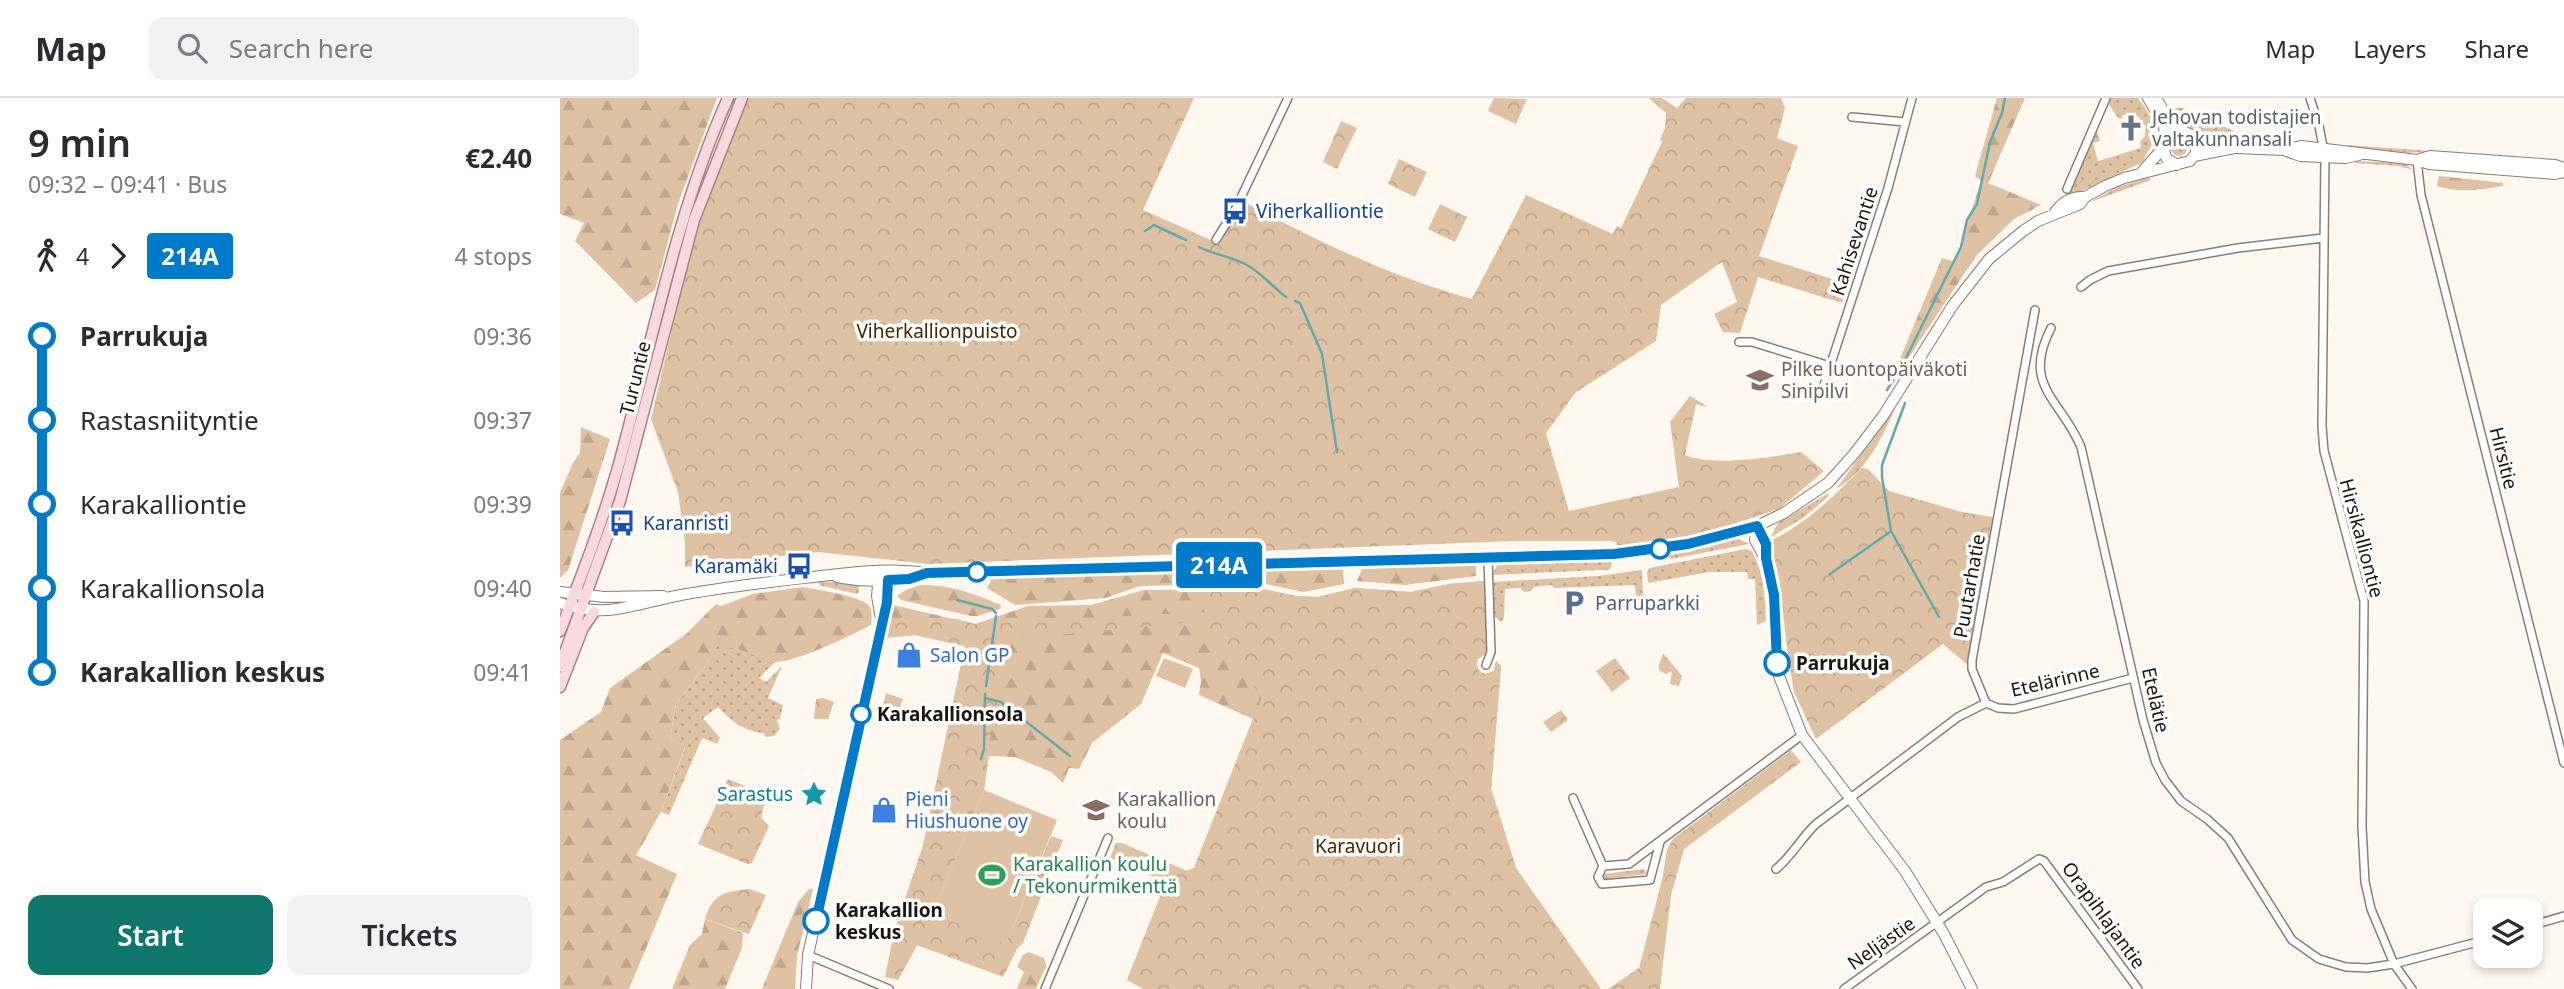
<!DOCTYPE html>
<meta charset="utf-8">
<style>
:root{--surface:#fff;--page:#f2f2f3;--text:#2b2b33;--muted:#7c7c81;--line:#e1e1e2;--accent:#0f766e}
body{margin:0;font-family:"Noto Sans",sans-serif;background:var(--page);color:var(--text);height:100vh;display:flex;flex-direction:column;font-size:26px;white-space:nowrap}
*{box-sizing:border-box;margin:0}
p{font-size:23px;color:var(--muted)}
.icon{flex:none;width:38px;height:38px;fill:none;stroke:currentColor;stroke-width:2;stroke-linecap:round;stroke-linejoin:round}
.map{position:relative;flex:1;overflow:hidden}
.sheet{display:flex;flex-direction:column;background:var(--surface);width:560px}
.sheet>*{flex:none}
.badge{padding:0 14px;border-radius:5px;font-size:24px;line-height:46px}
.buttons{position:absolute;left:1913px;top:800px;display:grid;gap:14px}
.buttons a{display:grid;place-items:center;width:70px;height:70px;border-radius:14px;background:var(--surface);box-shadow:0 4px 10px #0003;font-size:35px}
.map>.badge{position:absolute;translate:-50% -50%;box-shadow:0 0 0 4px #fff}
.legs{display:flex;align-items:center;gap:10px;height:77px;padding:0 28px;font-size:23px}
.legs p{margin-inline-start:auto}
.overview{display:flex;align-items:center;justify-content:space-between;height:119px;padding:0 28px}
h1{font-size:38px;font-weight:600;line-height:52px}
.primary-button{display:flex;gap:14px;margin-top:auto;padding:14px 28px}
.primary-button a{flex:1;height:80px;border-radius:14px;background:var(--accent);color:#fff;font-size:28px;font-weight:600;line-height:80px;text-align:center}
.primary-button a+a{background:var(--page);color:var(--text)}
ul{padding:0 28px;list-style:none}
li{display:flex;align-items:center;gap:24px;height:84px;font-size:26px}
li i{display:grid;place-items:center;width:10px;height:100%;margin:0 9px;background:currentColor}
li i::after{content:'';width:18px;height:18px;margin:-9px;border:5px solid;border-radius:50%;background:var(--surface)}
li p{margin-inline-start:auto}
li:first-child i{background:linear-gradient(#0000 50%,currentColor 0)}
li:last-child i{background:linear-gradient(currentColor 50%,#0000 0)}
header{display:flex;align-items:center;gap:42px;box-sizing:border-box;height:98px;padding:0 35px;background:var(--surface);border-bottom:2px solid var(--line)}
header strong{font-size:33px}
nav{display:flex;gap:38px;margin-inline-start:auto;font-size:24px}
.search{width:490px;height:63px;background:var(--page);display:flex;align-items:center;gap:18px;box-sizing:border-box;padding:0 24px;border-radius:14px;color:var(--muted);font-size:26px}
main{display:flex;flex:1;min-height:0}
.map>svg:first-child{display:block}
.grass{fill:url(#grass-dots)}
.forest{fill:url(#forest-firs)}
.park{fill:url(#park-crowns)}
.pitch{fill:#dfc2a4}
.lines{fill:none;stroke-linecap:round;stroke-linejoin:round}
.stream{stroke:#63aaae;stroke-width:2.5}
.street-casing{stroke:#897f74;stroke-width:10}
.secondary-casing{stroke:#897f74;stroke-width:12}
.primary-casing{stroke:#a7848a;stroke-width:13}
.street{stroke:#fff;stroke-width:7}
.secondary{stroke:#fff;stroke-width:10}
.primary{stroke:#f8d9e0;stroke-width:10}
.line-1-casing{stroke:#fff;stroke-width:16}
.line-1{stroke:#007ac9;stroke-width:10}
.stop-1-dot{fill:#fff;stroke:#007ac9;stroke-width:3.5}
.labels{text-anchor:middle;dominant-baseline:central;stroke-width:7;stroke-linejoin:round;paint-order:stroke}
.worship-label{font-size:19px;fill:#5b616d;stroke:#fff;text-anchor:start}
.transit-label{font-size:19px;fill:#164399;stroke:#fff;text-anchor:start}
.street-label{font-size:19px;fill:#191511;stroke:#fff}
.park-label{font-size:19px;fill:#422705;stroke:#fff}
.education-label{font-size:19px;fill:#785e54;stroke:#fff;text-anchor:start}
.service-label{font-size:19px;fill:#4e5e75;stroke:#fff;text-anchor:start}
.shop-label{font-size:19px;fill:#366cbe;stroke:#fff;text-anchor:start}
.stop-label{font-size:19px;font-weight:bold;fill:#191511;stroke:#fff;text-anchor:start}
.culture-label{font-size:19px;fill:#0d838f;stroke:#fff;text-anchor:end}
.leisure-label{font-size:19px;fill:#27864d;stroke:#fff;text-anchor:start}
</style>
<header>
<strong>Map</strong>
<div class="search"><svg class="icon" aria-label="search" viewBox="0 0 24 24"><circle cx="10" cy="10" r="6"/><path d="M15 15l6 6"/></svg>Search here</div>
<nav><a>Map</a><a>Layers</a><a>Share</a></nav>
</header>
<main>
<section class="sheet">
<div class="overview"><div><h1>9 min</h1><p>09:32 – 09:41 · Bus</p></div><b>€2.40</b></div>
<div class="legs"><svg class="icon" aria-label="walk" viewBox="0 0 24 24"><circle cx="13" cy="4" r="2"/><path d="M13 8l-2 6 4 7M11 14l-3 7M7 12l3-4h3l4 4"/></svg>4<svg class="icon" aria-label="forward" viewBox="0 0 24 24"><path d="M9 5l7 7-7 7"/></svg><b class="badge" style="background:#007ac9;color:#fff">214A</b><p>4 stops</p></div>
<ul>
<li><i style="color:#007ac9"></i><b>Parrukuja</b><p>09:36</p></li>
<li><i style="color:#007ac9"></i><span>Rastasniityntie</span><p>09:37</p></li>
<li><i style="color:#007ac9"></i><span>Karakalliontie</span><p>09:39</p></li>
<li><i style="color:#007ac9"></i><span>Karakallionsola</span><p>09:40</p></li>
<li><i style="color:#007ac9"></i><b>Karakallion keskus</b><p>09:41</p></li>
</ul>
<div class="primary-button"><a>Start</a><a>Tickets</a></div>
</section>
<div class="map">
<svg width="2004" height="891" viewBox="0 0 2004 891">
<defs>
<pattern id="grass-dots" width="8" height="8" patternUnits="userSpaceOnUse" patternTransform="scale(1.75)"><rect width="8" height="8" fill="#dfc2a4"/><path d="M2 2h.1M6 6h.1" fill="none" stroke="#bfa68c" stroke-width="1.8" stroke-linecap="round"/></pattern>
<pattern id="forest-firs" width="22" height="20" patternUnits="userSpaceOnUse" patternTransform="scale(1.75)"><rect width="22" height="20" fill="#dfc2a4"/><path d="M5 1l3.5 6h-7zM16 11l3.5 6h-7z" fill="#bfa68c"/></pattern>
<pattern id="park-crowns" width="20" height="18" patternUnits="userSpaceOnUse" patternTransform="scale(1.75)"><rect width="20" height="18" fill="#dfc2a4"/><path d="M2 6a3 3 0 1 1 6 0M12 15a3 3 0 1 1 6 0" fill="none" stroke="#bfa68c"/></pattern>
</defs>
<rect width="100%" height="100%" fill="#fff8f1"/>
<path class="grass" d="M1550,0h28c17,23 24,35 6,60l1,3 -76,36v-7l27,-62 4,13 -7,2 5,18 43,-13 -1,-6 5,-6 1,-9c-7,-10 -11,-16 -23,-12l-2,4 -3,-1 -10,-15z
M1616,10h7l68,31c-30,4 -60,-1 -81,-24z
M1611 50a8 8 0 1 1 16 0a8 8 0 1 1-16 0Z
M1787,47l84,6v1l-32,1 -52,-5z
M1795,63l50,2 8,7 -15,-4 -43,-3z
M1589,79l2,3 -63,23 30,-16z
M1269,395l-1,4 -25,21 -32,19 7,-14z
M1177,440l12,6 -78,15 -4,-3z
M1186,451l6,2c12,22 13,46 14,70l-9,4 -2,-46h-7l-1,-7h-38l-61,11 -1,-11 3,-4z
M1024,463l28,1 -1,5 -2,3h-10l-107,5 6,-11z
M1082,472l1,29 -7,1 -1,-15 -81,3 -2,-3 -18,2 -3,4 -7,1 -4,-4 -15,1 -1,29 -3,4 -7,-6 -1,-34 105,-6z
M255,483l45,3 -2,10 -36,-8z
M157,548h11l47,16 -16,16 7,4 16,-16 -14,32 15,7 -3,14 -3,1 3,9 -6,7 -8,1 -3,-4c-20,-2 -32,-12 -45,-26l-15,11 17,20 -3,6 -15,-6 -33,77 -8,-3 24,-64 -15,-9 6,-35 27,-35z
M1084,771l3,5 -42,5 -2,-3 1,-2z"/>
<path class="forest" d="M0,0h157l-39,106 -23,86 -19,13 -61,-62 9,-18 -24,-9z
M1437,0h28l-37,85 53,22 -27,14 -38,37 -89,134 55,-132 13,4 26,-81 -6,-5z
M1879,78l64,7v3c-23,4 -44,7 -66,0z
M1335,310c-12,29 -30,65 -58,80z
M21,329l29,12 -42,131 -8,8v-85l13,-30 7,-10z
M916,466v12l-71,9 -48,-4 5,-12z
M783,471l1,15 -40,8 -43,-9 -121,3 -35,12 -90,7 -28,-17 4,-8 15,-5 37,2z
M925,483l3,69 -2,4 -8,5c-3,7 0,13 7,15l9,-3 2,-10 5,5 -10,123 25,79 85,121h-457l-17,-9 39,-98 -56,-24 35,-5 42,18 7,-3 59,-149 -54,-24 2,-14 -2,-13 -36,-15 -22,51 -49,39 -13,26 -10,-1 -6,15 -12,-11 -36,-15 -26,-1 -5,34 -51,123 3,39 -19,-7 -19,35 -4,-48 29,-86 42,-200 -50,-11 -30,3 8,-33 82,19 53,-18 63,-1 53,-15 119,-1 33,7 22,1 37,-9 56,4 38,-8z
M360,487c30,-1 54,9 81,20l-1,4 -22,7h-7l-70,-16 -4,-4 9,-6z
M243,489c14,3 61,9 67,20 2,5 2,12 1,18 -18,9 -84,43 -102,36 -17,-6 -33,-15 -52,-15l-14,23 -27,35 -6,35 15,8 -24,65 -25,43 41,19 -48,115h-69v-249l41,-28 9,-24 76,-54 30,-30 5,2 32,-12z
M249,791h4l-16,67 -2,33h-33l36,-87z
M145,821l38,14 -1,15 -17,41h-53l18,-44 12,-11z
M468,854l16,6 2,8 -10,23h-19l7,-17 -7,-5 6,-12z"/>
<path class="park" d="M186,0h448l-51,112 77,34 23,-43c73,40 149,76 229,98l54,-104 87,39 4,-8 4,2 41,-86 -2,-3 5,-11 1,-15 -17,-15h13l15,10 9,-10h95l4,10 -8,30 21,8 -39,110 89,28 -6,19 -84,-26 -18,56 -17,-1 -9,-18 23,-12 -15,-40 -61,43 -5,36 -80,51 -30,41 23,78 110,-24 -9,-65 20,-26 18,11 -12,-3 -11,51c28,12 86,2 116,-3l23,19 -45,38 -52,17 -66,17 -44,3v-3l-5,-2h-98l-586,23 -110,-12 -133,15v-24l-7,-51 -27,-73 46,-196z
M934,0l33,1 -11,25 -28,-13z
M781,23l16,7 -20,41 -14,-7z
M839,61l28,13 -12,25 -27,-13z
M880,106l27,13 -12,25 -27,-13z
M1302,370l6,1 21,22 73,21 36,6 -26,151 -29,-25 -127,95 -22,-47 -6,-36 -9,-78 -6,-26 1,-13c33,-16 62,-45 88,-71z
M925,483l3,69 -2,4 -8,5c-3,7 0,13 7,15l9,-3 2,-10 5,5 -10,123 25,79 85,121h-457l-17,-9 39,-98 -56,-24 6,-15h6l65,28 7,-3 68,-171 -58,-76 -191,18 -18,60 -11,91 -51,123 73,30 45,-107 12,4 -40,103 -6,6 -14,28 -86,-32 -19,35 -13,-3 9,-45 29,-86 42,-200 -50,-11 -30,3 4,-17 68,-2 18,5 229,-12 -6,-23h65l33,7 22,1 37,-9 56,4 38,-8z
M1103,555l19,23 -3,10 -9,-2 2,-13 -6,3 -7,-4v-5z
M1055,560l15,20 -18,14 -16,-21z
M326,595l17,6 -4,10 -12,2 -4,-5z
M263,600l11,4 -6,17h-14l2,-20z
M1001,612l7,10 -17,12 -8,-10z
M1231,652l10,12 -117,87 -13,46 -11,94h-52l31,-21 23,-88 5,-30 6,-11z
M168,681l39,16 -6,22 8,9 -17,37 -5,1 -49,-20z
M189,791l17,6 -17,39 -44,-15c7,-24 19,-28 44,-30z"/>
<path class="pitch" d="M604,560l29,11 -8,19 -29,-12z
M424,692l73,30 -51,124 -73,-31z"/>
<g class="lines">
<path class="stream" d="M585,133l9,-6 32,15
M639,149c16,8 34,10 48,18 13,7 27,23 39,32
M735,203l5,2 22,51 15,98
M1327,292l15,-24 59,-119 6,-27 10,-16 13,-62 12,-29 3,-15
M1345,305l-23,62v12l9,54 48,86
M1270,476l60,-42
M397,502l35,9 4,4
M426,588l10,-70
M425,600l16,4 69,54
M421,661l3,-10 1,-55"/>
<g class="street-casing">
<path id="street" d="M1292,19l53,5
M1857,62l4,35 143,568
M1507,91l39,-91
M656,142l20,-32 52,-110
M1521,189l9,-7 18,-9 130,-23 85,-10
M1491,230c-30,58 10,71 30,119l62,273 13,43 9,17 16,21 26,18 21,19 64,102 27,19 27,8 21,1 27,-4 -23,-55 -6,-27 -3,-55 2,-226 -40,-150 -2,-25 3,-269 -6,-31 -9,-28
M1179,244h13l78,24
M1262,293l66,-203 24,-90
M926,567l5,-13 -3,-94
M1426,605l12,5 16,1 119,-31
M1013,700l30,68
M1043,768l26,-2 173,-129
M1043,768l-5,11 4,7 48,-4 10,-38
M1216,771c16,-13 25,-31 40,-45l142,-107 28,-14 -14,-34v-9l63,-350
M1970,828l34,-10
M248,857l81,34
M485,891l63,-151
M1284,891l142,-102 17,-5 36,-23 5,2 94,128
M1852,891l-18,-25 91,-24"/>
</g>
<g class="secondary-casing">
<path id="secondary" d="M1588,0l16,27 1,14
M1596,0l14,24 10,9
M1635,42l42,8 47,2 16,6 45,2 14,-3
M1724,52l17,-4 116,14 12,4 126,10 9,-2
M1634,58l40,-8
M1857,62l13,-4 125,9 9,3
M1581,75l21,-24
M1495,114c7,-10 16,-16 30,-15
M1197,428l9,18v14l8,37 5,81 23,59 103,136 39,63 28,55
M1197,428l-2,14 10,18
M319,477l-2,21 4,23
M277,479c28,5 58,6 86,-3
M0,494l44,5 59,-1
M0,505c44,16 72,2 116,-7 51,-10 103,-15 154,-21 32,-4 64,-7 97,-2l687,-19 60,-8 83,-20 27,-13 44,-30 26,-29 29,-38 70,-111 36,-46 34,-28 15,-10 42,-17 5,-7 20,-11 19,-8 66,-17 6,-8v-9l-5,-9 -8,-4 -14,3 -6,11 3,13 11,7
M246,891l2,-34 79,-353 1,-22 -7,-9"/>
</g>
<g class="primary-casing">
<path id="primary" d="M0,533c22,-56 44,-113 60,-171 33,-122 56,-246 108,-362
M0,568l60,-165 74,-281 48,-122
M0,589l23,-59 11,-16"/>
</g>
<use href="#street" class="street"/>
<use href="#secondary" class="secondary"/>
<use href="#primary" class="primary"/>
</g>
<g class="lines">
<g class="line-1-casing">
<path id="line-1" d="M256,823l71,-319 1,-22 21,-1 18,-6 687,-19 74,-10 69,-18 9,18v14l8,37 3,68"/>
</g>
<use href="#line-1" class="line-1"/>
</g>
<defs>
<g id="church-bare" transform="scale(2.1)"><path d="M-1.2-6h2.4v3.5h3.3v2.4h-3.3V6h-2.4V-.1h-3.3v-2.4h3.3Z" fill="#6b7280" stroke="#fff" stroke-width="2.5" paint-order="stroke"/></g>
<g id="bus-bare" transform="scale(2.1)"><path d="M-5-6H5V4H4V6H2V4H-2V6H-4V4H-5ZM-3.5-4V0h7V-4ZM-3.5 1.2v1.5H-2V1.2ZM2 1.2v1.5H3.5V1.2Z" fill="#1a4fb4" stroke="#fff" stroke-width="2.5" paint-order="stroke"/></g>
<g id="school-bare" transform="scale(2.1)"><path d="M0-5L7-2L0 1L-7-2ZM-4 1L0 2.5L4 1V4Q0 6-4 4Z" fill="#8d6e63" stroke="#fff" stroke-width="2.5" paint-order="stroke"/></g>
<g id="parking-bare" transform="scale(2.1)"><path d="M-3.5-5.5H1a3.5 3.5 0 0 1 0 7H-1V5.5H-3.5ZM-1-3.4V-.6H.8a1.4 1.4 0 0 0 0-2.8Z" fill="#5c6f8a" stroke="#fff" stroke-width="2.5" paint-order="stroke"/></g>
<g id="shop-bare" transform="scale(2.1)"><path d="M-5-2.5h2.3a2.7 3.5 0 0 1 5.4 0H5L5.5 6h-11ZM-1.5-2.5h3a1.5 2.3 0 0 0-3 0Z" fill="#3f7fe0" stroke="#fff" stroke-width="2.5" paint-order="stroke"/></g>
<g id="sight-bare" transform="scale(2.1)"><path d="M0-6L1.8-2.2L6-1.7L2.9 1.2L3.7 5.4L0 3.3L-3.7 5.4L-2.9 1.2L-6-1.7L-1.8-2.2Z" fill="#0f9aa8" stroke="#fff" stroke-width="2.5" paint-order="stroke"/></g>
<g id="stadium-bare" transform="scale(2.1)"><path d="M0-5a6.5 5 0 1 0 0 10a6.5 5 0 1 0 0-10ZM-3.5-1.8h7v3.6h-7Z" fill="#2e9e5b" stroke="#fff" stroke-width="2.5" paint-order="stroke"/></g>
</defs>
<g fill-rule="evenodd">
<use href="#church-bare" x="1571" y="30"/>
<use href="#bus-bare" x="675" y="113"/>
<use href="#school-bare" x="1200" y="282"/>
<use href="#bus-bare" x="62" y="425"/>
<use href="#bus-bare" x="239" y="468"/>
<use href="#parking-bare" x="1014" y="505"/>
<use href="#shop-bare" x="349" y="557"/>
<use href="#sight-bare" x="254" y="696"/>
<use href="#shop-bare" x="324" y="712"/>
<use href="#school-bare" x="536" y="712"/>
<use href="#stadium-bare" x="432" y="777"/>
</g>
<g class="stop-1-dot">
<circle cx="1100" cy="451" r="9"/>
<circle cx="417" cy="474" r="9"/>
<circle cx="1217" cy="565" r="12"/>
<circle cx="301" cy="616" r="9"/>
<circle cx="256" cy="823" r="12"/>
</g>
<g class="labels">
<g class="worship-label">
<text x="1592" y="19">Jehovan todistajien<tspan x="1592" dy="22">valtakunnansali</tspan></text>
</g>
<g class="transit-label">
<text x="696" y="113">Viherkalliontie</text>
<text x="83" y="425">Karanristi</text>
<text x="218" y="468" text-anchor="end">Karamäki</text>
</g>
<g class="street-label">
<text transform="translate(1294 143) rotate(-72)">Kahisevantie</text>
<text transform="translate(75 280) rotate(-76)">Turuntie</text>
<text transform="translate(1944 360) rotate(76)">Hirsitie</text>
<text transform="translate(1802 440) rotate(75)">Hirsikalliontie</text>
<text transform="translate(1409 488) rotate(-80)">Puutarhatie</text>
<text transform="translate(1495 582) rotate(-13)">Etelärinne</text>
<text transform="translate(1596 602) rotate(77)">Etelätie</text>
<text transform="translate(1544 817) rotate(54)">Orapihlajantie</text>
<text transform="translate(1321 845) rotate(-35)">Neljästie</text>
</g>
<g class="park-label">
<text x="377" y="233">Viherkallionpuisto</text>
<text x="798" y="748">Karavuori</text>
</g>
<g class="education-label">
<text x="1221" y="271">Pilke luontopäiväkoti<tspan x="1221" dy="22">Sinipilvi</tspan></text>
<text x="557" y="701">Karakallion<tspan x="557" dy="22">koulu</tspan></text>
</g>
<g class="service-label">
<text x="1035" y="505">Parruparkki</text>
</g>
<g class="shop-label">
<text x="370" y="557">Salon GP</text>
<text x="345" y="701">Pieni<tspan x="345" dy="22">Hiushuone oy</tspan></text>
</g>
<g class="stop-label">
<text x="1236" y="565">Parrukuja</text>
<text x="317" y="616">Karakallionsola</text>
<text x="275" y="812">Karakallion<tspan x="275" dy="22">keskus</tspan></text>
</g>
<g class="culture-label">
<text x="233" y="696">Sarastus</text>
</g>
<g class="leisure-label">
<text x="453" y="766">Karakallion koulu<tspan x="453" dy="22">/ Tekonurmikenttä</tspan></text>
</g>
</g>
</svg>
<div class="buttons">
<a><svg class="icon" aria-label="layers" viewBox="0 0 24 24"><path d="M12 4l9 5-9 5-9-5zM3 14l9 5 9-5"/></svg></a>
</div>
<b class="badge" style="left:659px;top:467px;background:#007ac9;color:#fff">214A</b>
</div>
</main>
